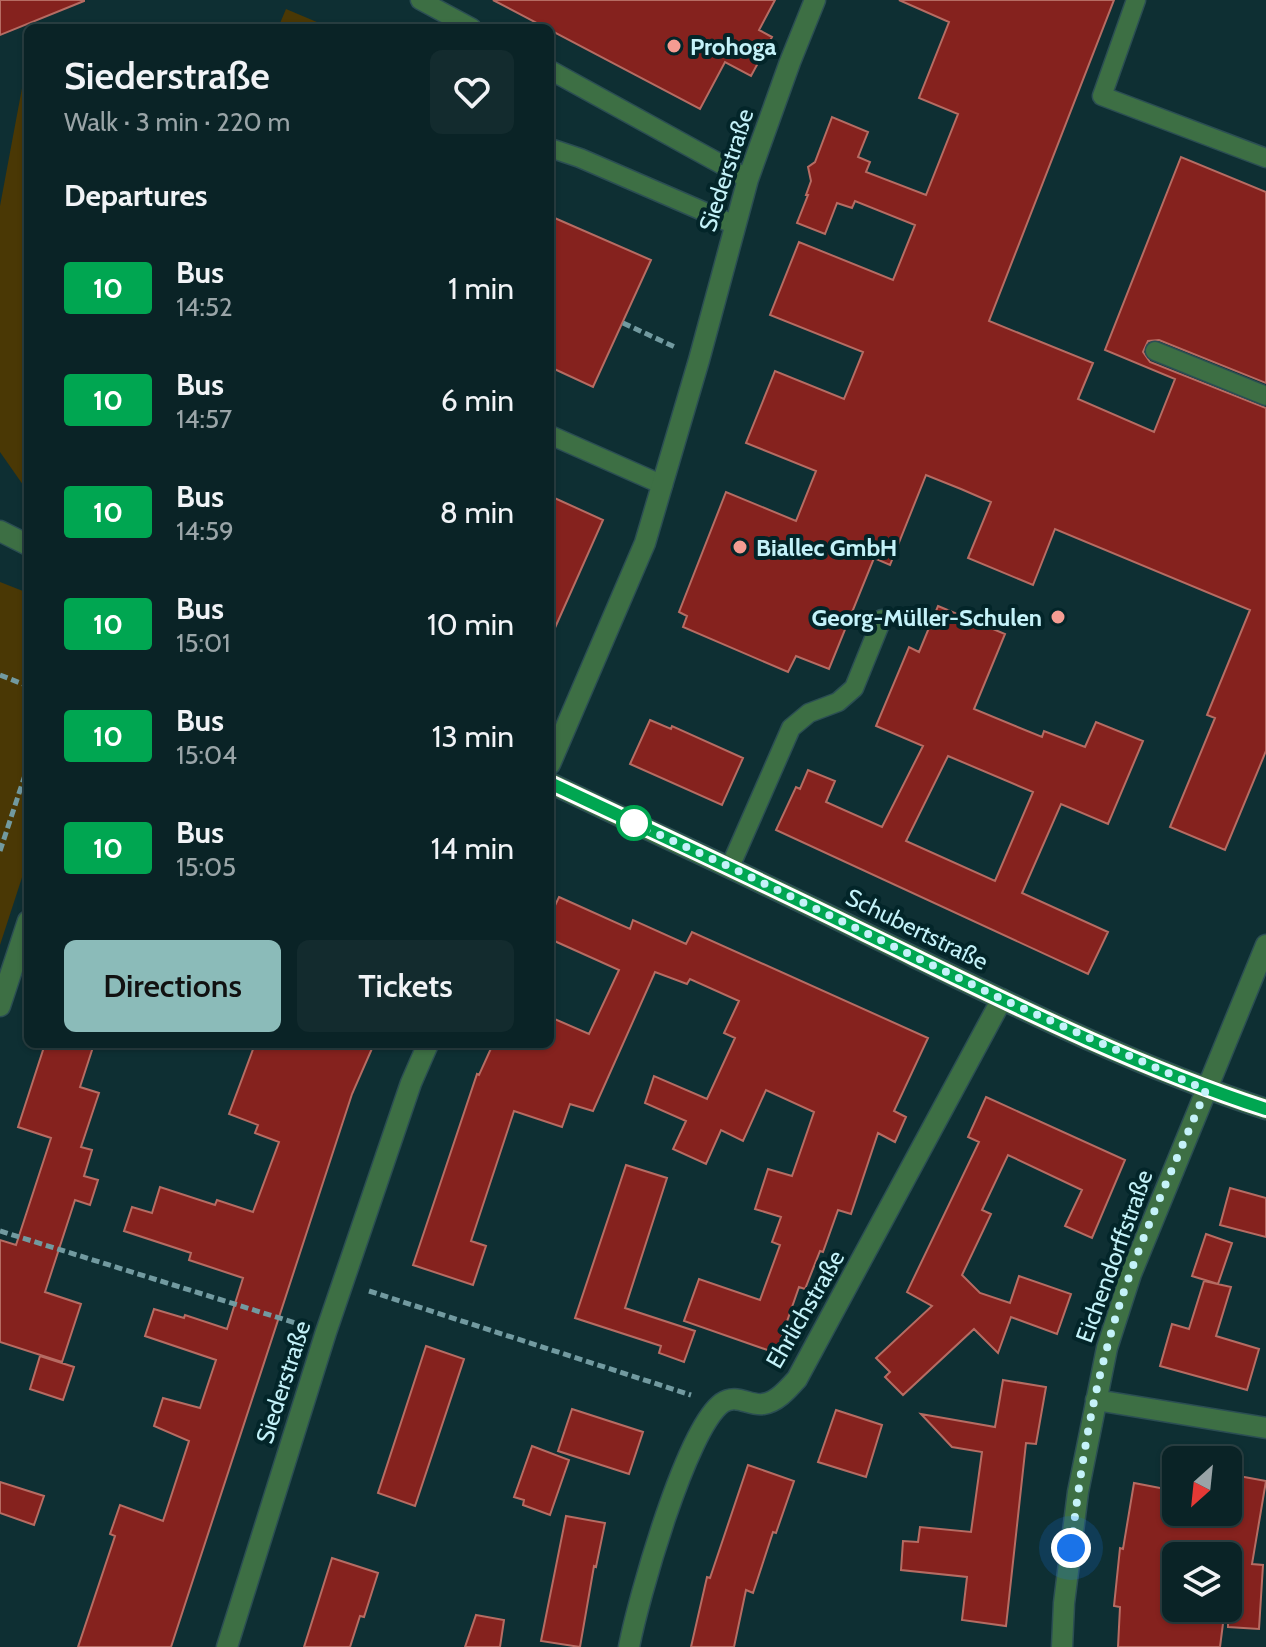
<!DOCTYPE html>
<meta charset="utf-8">
<style>
:root{--surface:#0a2326;--page:#132b2e;--text:#f1f3f6;--muted:#99a4a7;--line:#2a4043;--accent:#8bbbb9}
body{margin:0;font-family:Cabin,sans-serif;background:var(--page);color:var(--text);height:100vh;display:flex;flex-direction:column;font-size:30px;white-space:nowrap}
*{box-sizing:border-box;margin:0}
p{font-size:26px;color:var(--muted)}
.icon{flex:none;width:44px;height:44px;fill:none;stroke:currentColor;stroke-width:2;stroke-linecap:round;stroke-linejoin:round}
.map{position:relative;flex:1;overflow:hidden}
.details{position:absolute;left:24px;top:24px;width:530px;height:1024px;display:flex;flex-direction:column;background:var(--surface);border-radius:12px;box-shadow:0 2px 6px #0004,0 0 0 2px var(--line)}
.details>*{flex:none}
.badge{padding:0 16px;border-radius:6px;font-size:28px;line-height:52px}
.needle{width:52px;rotate:207deg}
.buttons{position:absolute;left:1162px;top:1446px;display:grid;gap:16px}
.buttons a{display:grid;place-items:center;width:80px;height:80px;border-radius:12px;background:var(--surface);box-shadow:0 2px 6px #0004,0 0 0 2px var(--line);font-size:40px}
.you{position:absolute;width:40px;height:40px;margin:-20px;border:6px solid #fff;border-radius:50%;background:#1a73e8;box-shadow:0 0 0 12px #1a73e833}
.map>.badge{position:absolute;translate:-50% -50%;box-shadow:0 0 0 4px #fff}
h2{padding:0 40px;font-size:30px;line-height:72px}
.round{display:grid;place-items:center;flex:none;width:84px;height:84px;border-radius:12px;background:var(--page)}
.headline{display:flex;align-items:center;justify-content:space-between;height:136px;padding:0 40px}
h1{font-size:38px;font-weight:600;line-height:60px}
.action{display:flex;gap:16px;margin-top:auto;padding:16px 40px}
.action a{flex:1;height:92px;border-radius:12px;background:var(--accent);color:#111;font-size:32px;font-weight:600;line-height:92px;text-align:center}
.action a+a{background:var(--page);color:var(--text)}
ul{padding:0;list-style:none}
li{display:flex;align-items:center;gap:24px;height:112px;padding:0 40px}
li div{flex:1}
li b{display:block;font-size:30px}
li em{font-style:normal}
li .badge{min-width:88px;font-weight:700;text-align:center}
.map>svg:first-child{display:block}
.green{fill:#4a3805}
.building{fill:#85221e;stroke:#b66c63;stroke-width:2;fill-rule:evenodd}
.lines{fill:none;stroke-linecap:round;stroke-linejoin:round}
.lane-casing{stroke:#2b4e53;stroke-width:21}
.street-casing{stroke:#2b4e53;stroke-width:23}
.path{stroke:#729aa0;stroke-width:5;stroke-dasharray:8 4;stroke-linecap:butt}
.lane{stroke:#3d6f44;stroke-width:18}
.street{stroke:#3d6f44;stroke-width:20}
.line-casing{stroke:#fff;stroke-width:18}
.line{stroke:#00a651;stroke-width:12}
.walk{stroke:#c4f2f9;stroke-width:8;stroke-dasharray:0 14.4}
.poi-dot{fill:#f59c92;stroke:#032529;stroke-width:3}
.stop-dot{fill:#fff;stroke:#00a651;stroke-width:4}
.labels{text-anchor:middle;dominant-baseline:central;stroke-width:8;stroke-linejoin:round;paint-order:stroke}
.poi-label{font-size:24px;font-weight:bold;fill:#c4f2f9;stroke:#032529;text-anchor:start}
.street-label{font-size:24px;fill:#c4f2f9;stroke:#032529}
</style>
<div class="map">
<svg width="1266" height="1647" viewBox="0 0 1266 1647">
<rect width="100%" height="100%" fill="#0e2f33"/>
<path class="green" d="M286,9l45,19h-53z
M28,85v407l-28,-40v-246l22,-118z
M0,582l28,11v266l-28,86z"/>
<path class="building" d="M0,0h84v1l-84,34z
M493,0h282l-16,30 13,7 -21,39 -26,-14 -25,47z
M899,0h215l-125,321 104,42 -15,36 76,33 21,-53 -70,-29 76,-193 85,35v191l-107,-43 -11,1 -5,11 7,10 116,46v343l-41,99 -55,-23 45,-109 -8,-3 43,-105 -195,-81 -22,56 -65,-27 23,-56 -30,-13 -35,-14 -36,90 -16,-7 -45,111 -33,-13 -8,16 -105,-45 4,-11 -8,-4 47,-120 70,29 20,-50 -70,-28 29,-72 69,28 19,-47 -93,-37 29,-73 94,38 22,-55 -60,-24 -3,7 -15,-5 -12,31 -28,-11 11,-28h-2l5,-14 -3,-14 7,-5 17,-45 36,15 -10,25 12,5 -4,10 60,23 32,-81 -39,-16 30,-76z
M550,216l101,44 -58,127 -43,-20z
M550,496l53,24 -53,119z
M938,606l67,28 -31,75 68,28 2,-6 41,16 11,-25 47,19 -35,83 -47,-20 -39,89 86,39 -20,42 -312,-144 20,-43 4,2 8,-19 27,11 -9,21 56,25 41,-81 -47,-20 33,-79 10,5zM948,756l85,36 -38,89 -89,-40z
M650,720l21,9 1,-3 71,32 -21,47 -92,-41z
M559,897l71,32 3,-9 53,24 6,-12 236,106 -34,73 12,6 -11,25 -17,-9 -27,81 -13,-4 -15,42 -3,-1 -15,38 -6,-2 -23,66 -92,-32 15,-42 61,21 20,-55 -8,-3 9,-25 -26,-8 13,-40 24,7 22,-64 -48,-22 -23,51 -22,-11 -15,34 -33,-15 13,-28 -41,-18 9,-27 53,23 28,-61 -11,-5 15,-32 -49,-22 -3,5 -32,-12 -62,139 -23,-7 -8,23 -48,-16 -43,130 15,5 -13,39 -60,-20 64,-191 2,1 14,-31h57v-27l39,17 30,-64 -69,-31v-23z
M45,1044h49l-14,43 19,6 -18,54 11,3 -8,26 14,4 -8,25 -15,-5 -30,92 36,12 -19,58 -62,-20v-102l16,5 35,-107 -33,-11z
M255,1044h119l-22,50 -181,553h-93l37,-111 -5,-2 10,-29 43,16 26,-80 -35,-15 9,-28 37,10 16,-48 -71,-24 9,-27 30,9 1,-3 42,14 16,-51 -54,-18 2,-7 -67,-22 8,-24 20,6 8,-26 55,18 2,-5 36,12 26,-70 -24,-9 3,-8 -29,-11z
M986,1097l139,63 -33,78 -27,-12 17,-36 -74,-35 -26,55 9,4 -29,61 18,18 30,10 9,-27 52,18 -14,40 -46,-17 -13,36 -24,-24 -71,66 -18,-18 5,-5 -14,-14 56,-52 -25,-14 72,-150 -11,-5z
M626,1165l41,13 -42,130 70,23 -11,31 -25,-9 2,-7 -86,-28z
M1230,1188l36,10v39l-46,-12z
M1206,1234l26,9 -14,41 -26,-8z
M1204,1281l27,6 -15,49 43,13 -12,41 -87,-24 12,-42 17,5z
M426,1346l38,13 -49,147 -37,-13z
M40,1356l34,11 -11,33 -33,-11z
M1003,1380l43,7 -10,57 -10,-1 -20,183 -44,-6 5,-43 -66,-7 2,-29 15,1 2,-15 51,5 11,-80 -30,-5 -31,-33 74,13z
M572,1409l71,23 -14,42 -71,-23z
M836,1410l46,15 -16,52 -48,-15z
M532,1446l37,14 -19,55 -27,-10 1,-5 -10,-3z
M748,1465l46,16 -18,52 -3,-1 -20,61 -7,-3 -12,57h-43l16,-70 3,1z
M1228,1474l38,7 -14,83 11,1 -4,64 -31,-2v-71h-52v52h49l-5,39h-102l2,-40 -6,-1 6,-58 3,1 11,-66 42,8v21h52z
M0,1482l44,14 -10,29 -34,-12z
M566,1516l39,7 -9,44 -2,-1 -14,81 -39,-6z
M332,1558l46,15 -14,44 -4,-1 -10,31h-46z
M476,1615l28,5 -4,27h-35z"/>
<g class="lines">
<g class="lane-casing">
<path id="lane" d="M420,0l52,28
M1136,0l-34,96 164,62
M550,70l198,109
M550,148l30,10 155,67
M1155,351l111,45
M550,435l113,50
M730,867l61,-139 18,-15 29,-11 16,-14 28,-69"/>
</g>
<g class="street-casing">
<path id="street" d="M0,531l28,14
M550,764l95,-221 54,-183 49,-181 42,-117 25,-62
M550,783c106,51 212,99 317,151 130,63 261,130 399,175
M0,1006l28,-85
M1096,1400l170,28
M227,1647l99,-315 85,-249 17,-39
M629,1647c9,-47 57,-218 93,-244 14,-10 27,3 41,1 14,-2 25,-15 34,-25l205,-380
M1062,1647l2,-44 14,-111 29,-144 24,-74 135,-329"/>
</g>
<path class="path" d="M623,323l54,25
M0,675l28,11
M0,851l28,-85
M0,1231l302,94
M369,1291l322,104"/>
<use href="#lane" class="lane"/>
<use href="#street" class="street"/>
</g>
<g class="lines">
<g class="line-casing">
<path id="line" d="M550,783c106,50 212,99 317,151 130,63 261,130 399,175"/>
</g>
<use href="#line" class="line"/>
<path class="walk" d="M634,823l96,44 272,132 204,91c-35,84 -76,169 -99,258 -18,65 -28,133 -36,200"/>
</g>
<g class="poi-dot">
<circle cx="674" cy="46" r="8"/>
<circle cx="740" cy="547" r="8"/>
<circle cx="1058" cy="617" r="8"/>
</g>
<circle class="stop-dot" cx="634" cy="823" r="16"/>
<g class="labels">
<g class="poi-label">
<text x="690" y="46">Prohoga</text>
<text x="756" y="547">Biallec GmbH</text>
<text x="1042" y="617" text-anchor="end">Georg-Müller-Schulen</text>
</g>
<g class="street-label">
<text transform="translate(726 170) rotate(-72)">Siederstraße</text>
<text transform="translate(917 929) rotate(26)">Schubertstraße</text>
<text transform="translate(1114 1256) rotate(-70)">Eichendorffstraße</text>
<text transform="translate(805 1309) rotate(-60)">Ehrlichstraße</text>
<text transform="translate(283 1382) rotate(-72)">Siederstraße</text>
</g>
</g>
</svg>
<div class="buttons">
<a><svg class="needle" viewBox="-14 -14 28 28"><path d="M0-13l5 13h-10z" fill="#e53935"/><path d="M0 13l5-13h-10z" fill="#99a4a7"/></svg></a>
<a><svg class="icon" aria-label="layers" viewBox="0 0 24 24"><path d="M12 4l9 5-9 5-9-5zM3 14l9 5 9-5"/></svg></a>
</div>
<div class="you" style="left:1071px;top:1548px"></div>
<section class="details">
<div class="headline"><div><h1>Siederstraße</h1><p>Walk · 3 min · 220 m</p></div><a class="round"><svg class="icon" aria-label="heart" viewBox="0 0 24 24"><path d="M12 20l-8-8c-3-5 5-10 8-4 3-6 11-1 8 4z"/></svg></a></div>
<h2>Departures</h2>
<ul>
<li><span class="badge" style="background:#00a651;color:#fff">10</span><div><b>Bus</b><p>14:52</p></div><em>1 min</em></li>
<li><span class="badge" style="background:#00a651;color:#fff">10</span><div><b>Bus</b><p>14:57</p></div><em>6 min</em></li>
<li><span class="badge" style="background:#00a651;color:#fff">10</span><div><b>Bus</b><p>14:59</p></div><em>8 min</em></li>
<li><span class="badge" style="background:#00a651;color:#fff">10</span><div><b>Bus</b><p>15:01</p></div><em>10 min</em></li>
<li><span class="badge" style="background:#00a651;color:#fff">10</span><div><b>Bus</b><p>15:04</p></div><em>13 min</em></li>
<li><span class="badge" style="background:#00a651;color:#fff">10</span><div><b>Bus</b><p>15:05</p></div><em>14 min</em></li>
</ul>
<div class="action"><a>Directions</a><a>Tickets</a></div>
</section>
</div>
